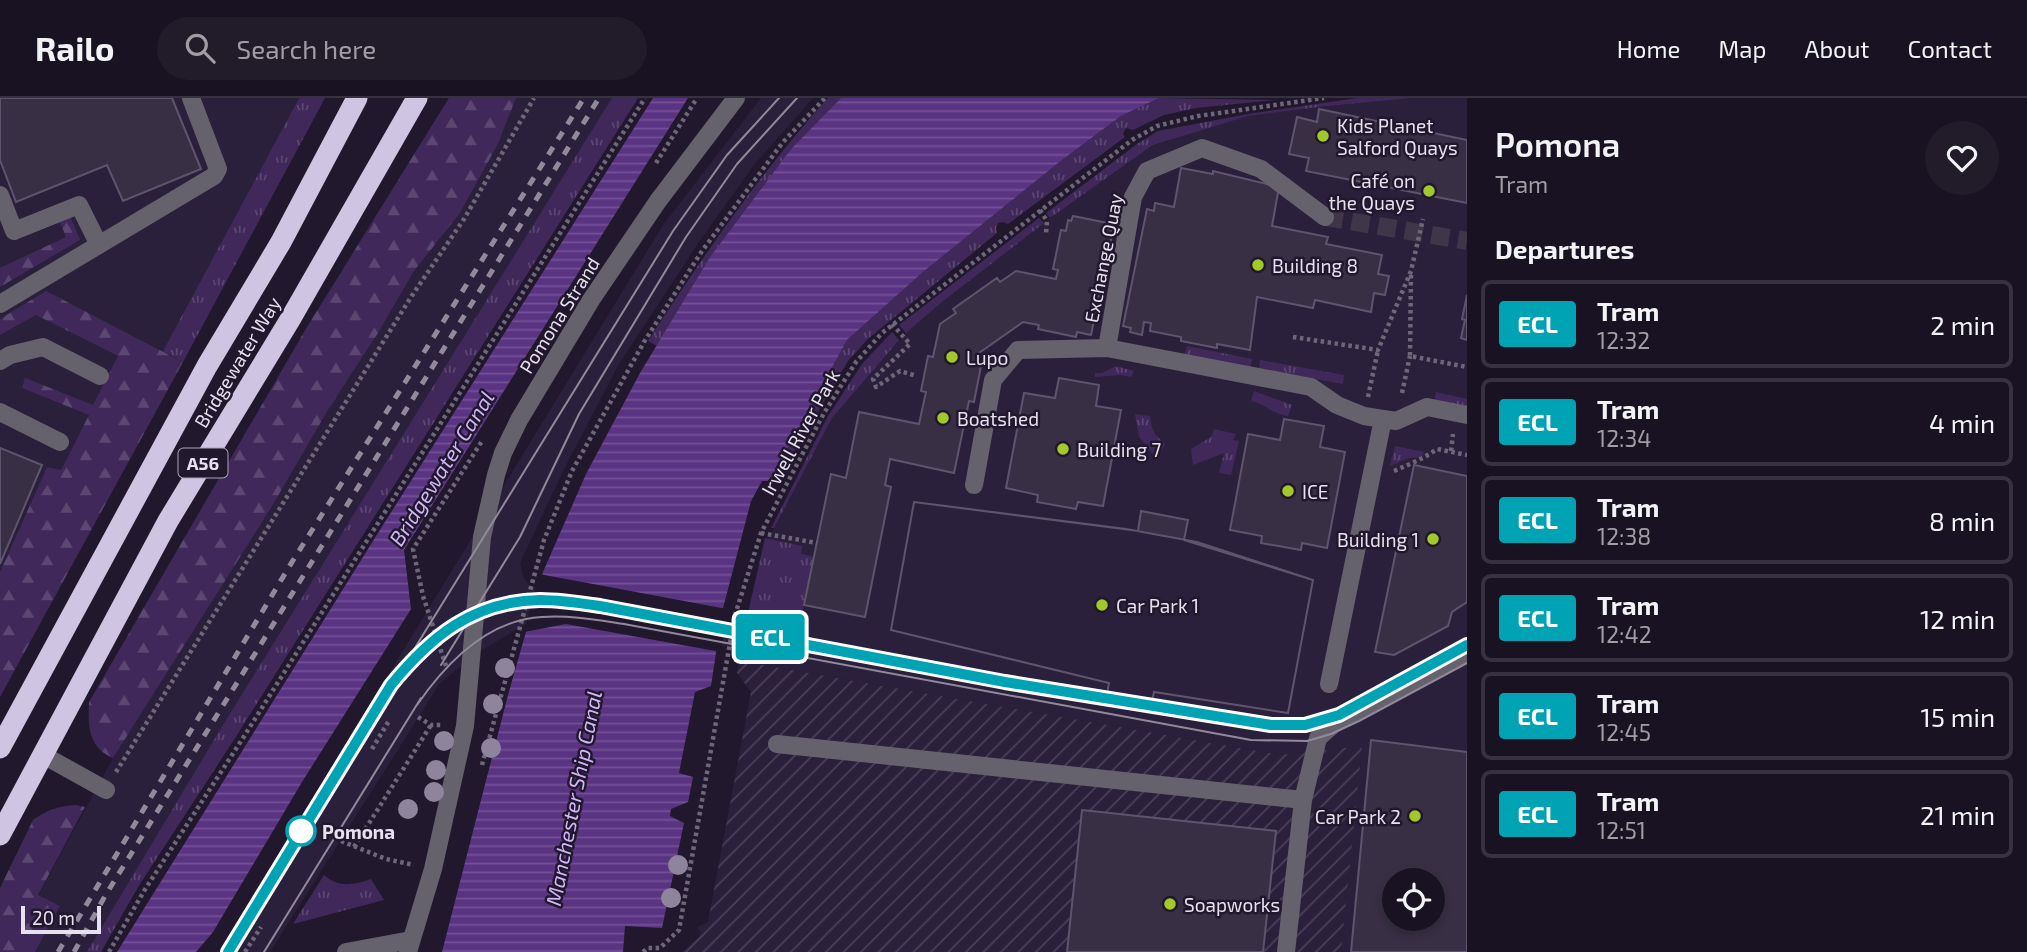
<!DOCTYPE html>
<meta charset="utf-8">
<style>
:root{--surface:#191222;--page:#221b2a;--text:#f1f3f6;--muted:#9f9ea5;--line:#373240}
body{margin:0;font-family:"Exo 2",sans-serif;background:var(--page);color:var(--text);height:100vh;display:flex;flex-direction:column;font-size:26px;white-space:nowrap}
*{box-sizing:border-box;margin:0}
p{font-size:23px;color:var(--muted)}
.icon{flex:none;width:38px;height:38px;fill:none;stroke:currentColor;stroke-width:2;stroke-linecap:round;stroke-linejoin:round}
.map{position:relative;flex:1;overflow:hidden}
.side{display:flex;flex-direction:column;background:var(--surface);width:560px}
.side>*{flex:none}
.badge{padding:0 14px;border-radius:5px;font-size:24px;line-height:46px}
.controls{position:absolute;left:1382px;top:770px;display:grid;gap:14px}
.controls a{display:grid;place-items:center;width:63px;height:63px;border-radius:50%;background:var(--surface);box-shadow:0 4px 10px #0003,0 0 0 2px var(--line);font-size:35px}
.scale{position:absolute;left:21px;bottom:18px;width:80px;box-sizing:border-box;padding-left:7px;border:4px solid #e6e0ef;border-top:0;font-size:19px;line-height:24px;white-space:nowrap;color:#e6e0ef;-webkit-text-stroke:5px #21182d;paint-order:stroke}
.map>.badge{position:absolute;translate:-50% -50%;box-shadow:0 0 0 4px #fff}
h2{padding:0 28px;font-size:26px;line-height:63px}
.round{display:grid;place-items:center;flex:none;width:74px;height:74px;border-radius:37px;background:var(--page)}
.headline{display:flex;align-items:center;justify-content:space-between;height:119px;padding:0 28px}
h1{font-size:33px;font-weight:600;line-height:52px}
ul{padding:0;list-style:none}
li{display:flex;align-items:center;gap:21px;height:88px;margin:0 14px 10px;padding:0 14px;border:4px solid var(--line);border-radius:10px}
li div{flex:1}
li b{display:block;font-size:26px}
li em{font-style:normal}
li .badge{min-width:77px;font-weight:700;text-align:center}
header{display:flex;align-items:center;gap:42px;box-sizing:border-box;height:98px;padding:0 35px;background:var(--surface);border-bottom:2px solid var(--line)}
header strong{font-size:33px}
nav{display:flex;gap:38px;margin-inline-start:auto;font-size:24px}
.search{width:490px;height:63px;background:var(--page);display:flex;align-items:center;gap:18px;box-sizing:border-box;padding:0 24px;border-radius:38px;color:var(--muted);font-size:26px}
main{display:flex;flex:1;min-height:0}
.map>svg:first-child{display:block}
.built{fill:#2b203b;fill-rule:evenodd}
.industrial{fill:url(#industrial-furrows)}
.grass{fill:url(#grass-tufts)}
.forest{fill:url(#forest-firs)}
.water{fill:url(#water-rules)}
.pier{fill:#21182d}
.building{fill:#382f45;stroke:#5e546d;stroke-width:2;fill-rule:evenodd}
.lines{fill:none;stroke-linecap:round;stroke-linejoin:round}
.minor-tunnel{stroke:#3f364a;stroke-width:18;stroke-dasharray:18 9;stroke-linecap:butt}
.path{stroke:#6f6779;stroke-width:4.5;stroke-dasharray:3.5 3.5;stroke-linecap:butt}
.minor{stroke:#66626d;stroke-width:18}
.highway{stroke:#cfc4e1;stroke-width:21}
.tram{stroke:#918a9b;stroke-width:2}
.rail{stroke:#918a9b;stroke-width:5;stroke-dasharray:9 9;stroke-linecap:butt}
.tree{fill:#8e859c}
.line-casing{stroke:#fff;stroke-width:16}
.line{stroke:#00a3b4;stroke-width:10}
.poi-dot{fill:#a2c929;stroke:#21182d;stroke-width:2.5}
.stop-dot{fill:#fff;stroke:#00a3b4;stroke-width:3.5}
.labels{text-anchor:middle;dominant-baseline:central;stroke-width:5;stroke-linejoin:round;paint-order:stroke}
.shield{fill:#21182d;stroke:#aba4b5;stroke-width:2}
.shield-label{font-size:18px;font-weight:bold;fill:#e6e0ef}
.poi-label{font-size:19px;fill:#e6e0ef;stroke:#21182d;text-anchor:start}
.street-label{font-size:19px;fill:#e6e0ef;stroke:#21182d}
.stop-label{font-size:19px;font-weight:bold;fill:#e6e0ef;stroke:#21182d;text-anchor:start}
.water-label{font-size:21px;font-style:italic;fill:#d2b6f9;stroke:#21182d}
</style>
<header>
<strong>Railo</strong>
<div class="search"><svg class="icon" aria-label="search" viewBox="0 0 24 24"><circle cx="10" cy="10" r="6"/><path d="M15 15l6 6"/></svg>Search here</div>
<nav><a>Home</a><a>Map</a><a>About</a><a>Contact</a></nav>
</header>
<main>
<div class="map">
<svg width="1467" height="854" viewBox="0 0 1467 854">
<defs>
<pattern id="industrial-furrows" width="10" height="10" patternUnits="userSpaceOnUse" patternTransform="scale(1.75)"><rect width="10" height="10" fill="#2b203b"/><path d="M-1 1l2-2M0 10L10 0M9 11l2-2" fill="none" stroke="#4a4058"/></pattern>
<pattern id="grass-tufts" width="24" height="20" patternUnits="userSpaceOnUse" patternTransform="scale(1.75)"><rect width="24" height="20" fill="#40285b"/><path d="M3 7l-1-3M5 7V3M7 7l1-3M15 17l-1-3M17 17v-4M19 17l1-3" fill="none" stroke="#5c4773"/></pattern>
<pattern id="forest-firs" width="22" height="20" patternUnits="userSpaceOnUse" patternTransform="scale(1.75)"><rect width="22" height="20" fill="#40285b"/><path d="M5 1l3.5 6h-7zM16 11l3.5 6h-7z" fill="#5c4773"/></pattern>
<pattern id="water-rules" width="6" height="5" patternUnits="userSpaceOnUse" patternTransform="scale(1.75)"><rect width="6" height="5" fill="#5a3483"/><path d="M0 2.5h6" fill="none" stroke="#725195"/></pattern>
</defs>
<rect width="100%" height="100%" fill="#21182d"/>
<path class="built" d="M0,0h299l-136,253 -117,-59 -46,27z
M516,0h122l-401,637 -99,152 -37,65h-66l25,-46 -22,-10 75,-138 158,-250 57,-98 50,-77 36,-62 46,-58 38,-69z
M761,0h52l-59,67 -53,74 -82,125 -55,105 -44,94 4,16 6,7 24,11 191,29 23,-87 64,-121 39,-47 35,-38 36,-31 108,-84 103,-73 51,-16 44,-13 79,-10 86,-8h54v854h-126l20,-206 -81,9 -540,-94 1,-12 -119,-19 -82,-8 -16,3 -45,27 -39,31 -170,269h-51l444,-727zM1395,782h38v39h-38z
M36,217l82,41 -24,50 -69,-27 -3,9 67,27 -28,55 -14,-3 -47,105v-237z"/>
<path class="industrial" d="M740,563l540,94 82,-9 -21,206h-659l17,-15 1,-5 -3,-5 11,-5 43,-230 -14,-19z"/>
<path class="grass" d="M299,0h26l-142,264 -20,-11z
M612,0h26l-401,637 -99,152 -37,65h-14l136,-227z
M828,0h13l-50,51 -81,108 -53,89 -9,-5c55,-85 112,-168 180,-243z
M1159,0l116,2 -79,8 -32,7 -31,15 -7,-2 -3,6 2,3 -117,87 -5,-2 -5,1 -2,5 1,5 -128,105 -21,23 -68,115 -10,5 77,-141 76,-68 139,-112 59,-44z
M1358,0h55l-86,8 -79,10 -95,29 -103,73 -4,-5 91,-69 21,-13 90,-17z
M1039,120l5,5 -102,79 -36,31 -7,-8z
M892,234l7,8 -67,78 -58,110h-3l57,-112 34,-52z
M1187,248l65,13 -2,9 -65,-13z
M1260,262l84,15 -1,9 -84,-15z
M1116,268l18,5 -3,6 -11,-2 -25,2v-4h7z
M1254,293l38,14 -4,11c-14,-1 -23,-12 -37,-15z
M1436,294l31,7v10l-33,-7z
M1135,316l15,2c1,13 5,20 15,28l-8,15 -18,-22z
M1214,331l22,5 -3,6 6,1 -8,34 -12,-2 5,-20 -31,12 -2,-16 20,-12z
M1395,348l29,6 -2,5 -12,1 -20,8z
M765,440l37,8 -1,8 13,3 -14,67 -52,-11z
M324,777c14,13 30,10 47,4l13,21 -91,24z"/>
<path class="forest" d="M449,0h67l-18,46 -38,69 -46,58 -36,62 -50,77 -57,98 -158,250c-25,-11 -25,-32 -24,-56l218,-375z
M71,120l9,22 -80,47v-19l66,-31 -6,-15z
M46,193l137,71 -183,335v-125l47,-105 14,3 28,-55 -67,-27 3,-10 68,27 25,-49 -82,-41 -36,20v-16z
M76,707l9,2 -47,88 22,11 -25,46h-35v-64l33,-68c14,-10 26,-14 43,-15z"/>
<path class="water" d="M653,0h35l-284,452 7,59 -109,173 -89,150 -17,20h-79l261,-419z
M841,0h318l-38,18 -59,44 -139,112 -76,68 -77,141h-8l-11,20 -29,111 -11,74 -16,6 -16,81 14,4 -5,25 -17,7 -1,7 14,7 -22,105 -37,-2 -2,26h-181l66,-257 35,-123 43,-98 54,-101 70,-116 81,-108z"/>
<path class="pier" d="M539,476l188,35 -6,43 -155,-28 -42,8z"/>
<path class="building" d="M0,0h172l29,71 -78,32 -16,-36 -91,37 -16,-42z
M1319,11l148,31v63l-161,-32 3,-13 -20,-4 8,-37 20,5z
M1181,70l32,6v-3l66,16 -7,39 56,11 -2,7 56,11 -4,19 11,2 -4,19 -11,-2 -3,19 -56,-12 -2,8 -56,-11 -7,53 -33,-6v4l-36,-7v-4l-31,-6 1,-8 -7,-1 -2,13 -12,-3 1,-4 -8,-2 24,-117 7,2 1,-8 19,4z
M1073,118l35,7 -1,6 6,1 -22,105 -14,-3 -1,5 -38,-8 1,-4 -16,-3 -44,31 -3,12 5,1 -7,36 -5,-1 -15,72 -64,-14 -5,26 6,2 -26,130 -61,-12 27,-131 15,4 13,-66 60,12 7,-32 -5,-1 7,-35 5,1 7,-33 16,-11 -3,-4 44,-31 3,4 16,-11 40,8 2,-9 -5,-1 8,-39 5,1 2,-11 3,1z
M1467,197v45l-6,-2 4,-18 -3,-1z
M1059,280l40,7 -3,21 25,4 -18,96 -25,-4 -2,7 -39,-7 1,-7 -32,-7 18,-95 31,5z
M1284,321l40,7 -4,21 25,5 -18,96 -25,-5 -1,7 -40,-7 1,-7 -32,-6 18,-96 32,6z
M0,350l42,17 -42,99z
M1414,367l53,11v126l-15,10 -4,14 -54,29 -19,-3z
M914,404l212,27 71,13 116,38 -25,133 -134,-21 -2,9 -45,-7 2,-11 -218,-53z
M914,404l224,29 3,-20 47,9 -4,20 129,40 -25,133 -134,-21 -2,9 -45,-7 2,-11 -218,-53z
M1371,642l96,12v200h-116zM1395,782h38v39h-38z
M1082,712l194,21 -13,121h-196z"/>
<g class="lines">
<path class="minor-tunnel" d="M1325,119l142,24"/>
<path class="path" d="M656,65l41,-65
M1040,112l7,11 -1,13
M1411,177l-1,81 57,11
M892,226l18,20 -37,35 3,8 24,-16 17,5
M1293,239l85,13 33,-79 12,-52
M1402,295l8,-37
M1368,299l10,-47
M1451,353l2,-17
M1394,373c16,-7 29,-12 43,-22l30,6
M761,435l56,10
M446,568l-23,-70 -10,-47 69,-108
M418,619l13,8h12
M372,651l18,-30
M482,667l62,-225 28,-69 72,-129 58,-91 81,-109 42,-44
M116,674l295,-475 53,-78 70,-121
M341,743l45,18 28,6
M354,749l77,-122
M109,854l35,-61 99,-153 402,-640
M245,854l16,-25
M643,854l5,-4h12l19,-18 56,-315 26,-82 63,-120 32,-51 26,-29 250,-193 25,-14 41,-10 126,-18"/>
<path class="minor" d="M0,97l14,36 65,-26 20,40
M0,206l214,-128 4,-7 -27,-71
M1107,250l26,-151 14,-26 55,-23 59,21 64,48
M0,263l10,-6 33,-8 57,29
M0,314l60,30
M974,387l19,-105 25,-30 89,-2 204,39 26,18 27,11 32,5 31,-14 40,8
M1329,586l54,-265
M777,646l526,56
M43,657l63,35
M346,854l65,-12
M408,854l25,-83 32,-143 17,-189 14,-62 7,-22 16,-33 72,-120 67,-99 78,-103
M1286,854l17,-152 15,-62 18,-16 131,-70"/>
<path class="highway" d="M0,650l207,-382 74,-124 76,-144
M0,737l168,-314 123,-203 126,-220"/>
<path class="tram" d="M413,553l260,-420 54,-76 52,-57
M441,567l79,-128 59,-123 107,-177 51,-73 60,-66
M391,587c40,-49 83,-84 149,-85 20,0 40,3 60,5l405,77 266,43h34l34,-10 128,-70
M417,607c29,-42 70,-85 125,-88 28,-2 55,3 82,7l627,116 56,1 24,-7 28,-13 108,-58
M228,854l168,-274
M264,854l157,-254"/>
<path class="rail" d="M58,854l234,-390 292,-464
M74,854l31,-56 494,-798"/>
</g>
<g class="tree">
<circle cx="505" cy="570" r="10"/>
<circle cx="493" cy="606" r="10"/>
<circle cx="444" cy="643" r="10"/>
<circle cx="491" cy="650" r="10"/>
<circle cx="436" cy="672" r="10"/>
<circle cx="434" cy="694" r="10"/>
<circle cx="408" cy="711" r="10"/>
<circle cx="678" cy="767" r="10"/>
<circle cx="671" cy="800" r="10"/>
</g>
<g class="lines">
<g class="line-casing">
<path id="line" d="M228,854l163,-267c40,-49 83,-84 149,-85 20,0 40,3 60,6l405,76 266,43h34l34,-10 128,-70"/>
</g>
<use href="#line" class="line"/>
</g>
<g class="poi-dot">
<circle cx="1323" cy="38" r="7"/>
<circle cx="1429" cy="93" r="7"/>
<circle cx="1258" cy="167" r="7"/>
<circle cx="952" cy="259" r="7"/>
<circle cx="943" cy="320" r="7"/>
<circle cx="1063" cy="351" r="7"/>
<circle cx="1288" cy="393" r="7"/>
<circle cx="1433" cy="441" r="7"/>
<circle cx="1102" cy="507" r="7"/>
<circle cx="1415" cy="718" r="7"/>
<circle cx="1170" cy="806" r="7"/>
</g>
<circle class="stop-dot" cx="301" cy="733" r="14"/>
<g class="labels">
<rect class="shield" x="178.5" y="350.5" width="49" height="29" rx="5"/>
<g class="shield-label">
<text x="203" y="365">A56</text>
</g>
<g class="poi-label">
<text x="1337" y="27">Kids Planet<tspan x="1337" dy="22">Salford Quays</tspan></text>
<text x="1415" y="82" text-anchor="end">Café on<tspan x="1415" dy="22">the Quays</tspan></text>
<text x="1272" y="167">Building 8</text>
<text x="966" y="259">Lupo</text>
<text x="957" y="320">Boatshed</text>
<text x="1077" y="351">Building 7</text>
<text x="1302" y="393">ICE</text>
<text x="1419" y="441" text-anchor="end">Building 1</text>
<text x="1116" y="507">Car Park 1</text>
<text x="1401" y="718" text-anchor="end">Car Park 2</text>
<text x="1184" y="806">Soapworks</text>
</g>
<g class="street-label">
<text transform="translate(1103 160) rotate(-79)">Exchange Quay</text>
<text transform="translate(559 217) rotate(-58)">Pomona Strand</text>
<text transform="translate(237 264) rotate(-59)">Bridgewater Way</text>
<text transform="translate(800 334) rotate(-61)">Irwell River Park</text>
</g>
<g class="stop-label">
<text x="322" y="733">Pomona</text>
</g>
<g class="water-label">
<text transform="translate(441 370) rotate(-58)">Bridgewater Canal</text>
<text transform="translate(573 700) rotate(-79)">Manchester Ship Canal</text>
</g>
</g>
</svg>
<div class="controls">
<a><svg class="icon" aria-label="locate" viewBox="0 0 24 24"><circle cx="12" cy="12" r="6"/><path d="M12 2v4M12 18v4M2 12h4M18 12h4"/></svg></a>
</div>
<div class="scale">20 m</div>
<b class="badge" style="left:770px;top:539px;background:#00a3b4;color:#fff">ECL</b>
</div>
<section class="side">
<div class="headline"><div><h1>Pomona</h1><p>Tram</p></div><a class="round"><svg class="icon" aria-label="heart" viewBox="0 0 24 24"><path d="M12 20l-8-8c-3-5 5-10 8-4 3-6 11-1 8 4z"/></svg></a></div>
<h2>Departures</h2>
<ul>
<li><span class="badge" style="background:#00a3b4;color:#fff">ECL</span><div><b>Tram</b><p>12:32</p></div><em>2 min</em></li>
<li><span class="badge" style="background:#00a3b4;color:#fff">ECL</span><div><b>Tram</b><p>12:34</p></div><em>4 min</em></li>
<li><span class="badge" style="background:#00a3b4;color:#fff">ECL</span><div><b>Tram</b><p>12:38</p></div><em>8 min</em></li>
<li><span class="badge" style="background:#00a3b4;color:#fff">ECL</span><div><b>Tram</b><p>12:42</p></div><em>12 min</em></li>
<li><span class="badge" style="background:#00a3b4;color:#fff">ECL</span><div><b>Tram</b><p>12:45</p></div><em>15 min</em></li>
<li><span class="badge" style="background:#00a3b4;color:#fff">ECL</span><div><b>Tram</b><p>12:51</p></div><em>21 min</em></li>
</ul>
</section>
</main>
